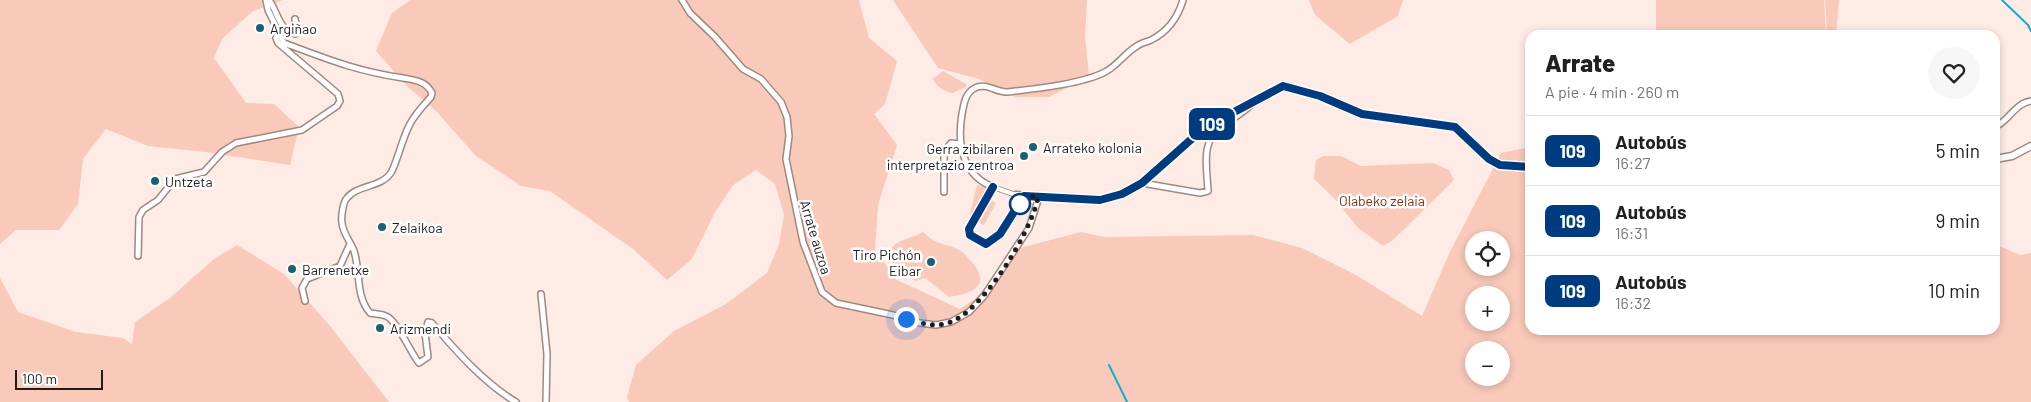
<!DOCTYPE html>
<html lang="es">
<meta charset="utf-8">
<style>
:root{--surface:#fff;--page:#f6f6f6;--text:#202124;--muted:#757577;--line:#e0e0e0}
body{margin:0;font-family:Barlow,sans-serif;background:var(--page);color:var(--text);height:100vh;display:flex;flex-direction:column;font-size:19px;white-space:nowrap}
*{box-sizing:border-box;margin:0}
p{font-size:16px;color:var(--muted)}
.icon{flex:none;width:28px;height:28px;fill:none;stroke:currentColor;stroke-width:2;stroke-linecap:round;stroke-linejoin:round}
.map{position:relative;flex:1;overflow:hidden}
.sheet{position:absolute;left:1525px;top:30px;width:475px;height:305px;display:flex;flex-direction:column;background:var(--surface);border-radius:15px;box-shadow:0 2px 8px #0003}
.sheet>*{flex:none}
.badge{padding:0 10px;border-radius:8px;font-size:18px;line-height:32px}
.tools{position:absolute;left:1465px;top:231px;display:grid;gap:10px}
.tools a{display:grid;place-items:center;width:45px;height:45px;border-radius:50%;background:var(--surface);box-shadow:0 2px 8px #0003;font-size:25px}
.scale{position:absolute;left:15px;bottom:12px;width:88px;box-sizing:border-box;padding-left:5px;border:2px solid #231b18;border-top:0;font-size:14px;line-height:18px;white-space:nowrap;color:#231b18;-webkit-text-stroke:4px #fff;paint-order:stroke}
.you{position:absolute;width:25px;height:25px;margin:-12px;border:4px solid #fff;border-radius:50%;background:#1a73e8;box-shadow:0 0 0 8px #1a73e833}
.map>.badge{position:absolute;translate:-50% -50%;box-shadow:0 0 0 2px #fff}
.round{display:grid;place-items:center;flex:none;width:52px;height:52px;border-radius:26px;background:var(--page)}
.head{display:flex;align-items:center;justify-content:space-between;height:85px;padding:0 20px}
h1{font-size:24px;font-weight:800;line-height:38px}
ul{padding:0;list-style:none}
li{display:flex;align-items:center;gap:15px;height:70px;padding:0 20px;border-top:1px solid var(--line)}
li div{flex:1}
li b{display:block;font-size:19px}
li em{font-style:normal}
li .badge{min-width:55px;font-weight:700;text-align:center}
.map>svg:first-child{display:block}
.green{fill:#f9c9ba;fill-rule:evenodd}
.lines{fill:none;stroke-linecap:round;stroke-linejoin:round}
.stream{stroke:#12aecc;stroke-width:2}
.pedestrian-casing{stroke:#9e8982;stroke-width:6}
.minor-casing{stroke:#9e8982;stroke-width:8}
.tertiary-casing{stroke:#9e8982;stroke-width:9}
.pedestrian{stroke:#fff;stroke-width:4}
.minor{stroke:#fff;stroke-width:5}
.tertiary{stroke:#fff;stroke-width:6}
.line-casing{stroke:#fff;stroke-width:11}
.line{stroke:#003b80;stroke-width:8}
.walk{stroke:#231b18;stroke-width:5;stroke-dasharray:0 9}
.poi-dot{fill:#1a6171;stroke:#fff;stroke-width:2}
.stop-dot{fill:#fff;stroke:#003b80;stroke-width:2.5}
.labels{text-anchor:middle;dominant-baseline:central;stroke-width:5;stroke-linejoin:round;paint-order:stroke}
.poi-label{font-size:14px;fill:#231b18;stroke:#fff;text-anchor:start}
.park-label{font-size:14px;fill:#843113;stroke:#fff}
.street-label{font-size:14px;fill:#231b18;stroke:#fff}
</style>
<div class="map">
<svg width="2031" height="402" viewBox="0 0 2031 402">
<rect width="100%" height="100%" fill="#feebe5"/>
<path class="green" d="M0,0h283l-30,11 -31,28 -8,19 32,45 28,1 25,23 -9,38 -85,-13 -57,-6 -42,-17 -23,30 -5,45 -19,26h-43l-16,14z
M410,0h449l10,38 28,23 -12,43 -11,10 23,31 -19,60 -3,45 22,30 63,29 15,-10 45,-51 61,-16 23,5 149,-2 49,13 54,27 66,41 27,-62 52,-101 29,-6v183h465v-86l25,11 11,-2v149h-1402l-2,-5 9,-32 38,-34 52,-27 41,-31 12,-29 5,-29 -9,-31 -19,-14 -23,15 -19,29 -22,45 -25,21 -34,-31 -83,-58 -29,-5 -45,-30 -40,-45 -29,-25 -31,-35 16,-38zM1474,240h27v28h-27zM1474,295h27v27h-27zM1474,350h27v28h-27z
M893,0h194l-2,37 4,39 -40,21h-33l-37,-18 -41,-11z
M1309,0h94l-5,16 -48,28 -35,-29z
M1656,0h168l2,35h-170z
M1825,0h14l-3,35h-9z
M943,71l23,13v3l-14,6c-9,-2 -15,-6 -19,-14z
M1323,156h18l20,10 72,-3 16,7 5,10 -62,61 -9,5 -25,-18 -23,-29 -21,-20 2,-19z
M977,185l10,3 -18,40 -2,-1z
M991,200l5,3 -12,22 -6,-3z
M923,232c15,15 22,10 38,19 4,2 7,8 11,11 20,24 0,32 -23,35l-24,-19 -9,3c-13,-5 -21,-13 -28,-25 4,-17 21,-16 35,-24z
M237,245l47,29 46,52 59,76h-389v-124l18,34 58,20 47,6 9,6 3,-22 35,-24 44,-39z"/>
<g class="lines">
<path class="stream" d="M2002,0l26,25 3,6
M1109,365l18,37"/>
<g class="pedestrian-casing">
<path id="pedestrian" d="M993,187l23,8"/>
</g>
<g class="minor-casing">
<path id="minor" d="M266,0l2,10 16,33c43,16 72,28 119,35 12,2 23,3 29,15l-1,4c-7,8 -16,17 -21,27 -8,15 -11,32 -18,47 -9,17 -34,13 -45,27 -4,4 -6,19 -5,25 1,11 9,19 12,28 7,22 1,44 16,62 5,1 11,1 16,3 11,4 24,36 33,47l9,-6 -3,-24 3,-11 4,1c24,28 52,60 84,79
M269,0c9,12 9,29 26,34l3,-2 -3,-13
M682,0l8,13 25,24 28,32 18,10 20,23 6,15 2,19 -3,23 17,83 19,50 14,11 57,12 27,8 16,2 15,-3 18,-10 15,-16 45,-68 10,-31
M1995,127c15,-7 19,-23 36,-26
M1142,183l58,10 8,-2c-1,-24 -8,-50 14,-65 10,-7 21,-13 29,-21
M944,192v-35l2,-8 5,-6 9,1
M1024,196l-10,19 -22,26 -11,1 -11,-7 -1,-6 24,-42c-31,-12 -36,-44 -31,-73 2,-10 3,-21 13,-26 11,-6 22,5 33,4 26,-3 74,-8 97,-20 12,-6 20,-19 32,-26 4,-3 9,-4 14,-6 16,-8 27,-23 32,-40
M138,256l1,-39 4,-7 15,-10 17,-21 29,-7 18,-20 14,-9 66,-13 35,-24 3,-5 -2,-7 -60,-51 -2,-5 2,-5
M541,294l6,60 -1,48
M305,301l-3,-13 5,-9 33,-13 10,-22"/>
</g>
<g class="tertiary-casing">
<path id="tertiary" d="M1995,159l17,-3 19,-10
M1016,195l84,5 22,-6 20,-11 62,-55 79,-42 37,10 42,18 93,13 34,32 11,6 30,2"/>
</g>
<use href="#pedestrian" class="pedestrian"/>
<use href="#minor" class="minor"/>
<use href="#tertiary" class="tertiary"/>
</g>
<g class="lines">
<g class="line-casing">
<path id="line" d="M993,187l-24,42 1,6 16,9 14,-10 24,-38 76,4 22,-6 20,-11 62,-55 79,-42 37,10 42,18 93,13 34,32 11,6 30,2"/>
</g>
<use href="#line" class="line"/>
<path class="walk" d="M906,319c15,4 30,9 45,3 33,-13 81,-91 87,-125l-14,-1 -5,9 1,-1"/>
</g>
<g class="poi-dot">
<circle cx="260" cy="28" r="5"/>
<circle cx="1033" cy="147" r="5"/>
<circle cx="1024" cy="156" r="5"/>
<circle cx="155" cy="181" r="5"/>
<circle cx="382" cy="227" r="5"/>
<circle cx="931" cy="262" r="5"/>
<circle cx="292" cy="269" r="5"/>
<circle cx="380" cy="328" r="5"/>
</g>
<circle class="stop-dot" cx="1020" cy="204" r="10"/>
<g class="labels">
<g class="poi-label">
<text x="270" y="28">Argiñao</text>
<text x="1043" y="147">Arrateko kolonia</text>
<text x="1014" y="148" text-anchor="end">Gerra zibilaren<tspan x="1014" dy="16">interpretazio zentroa</tspan></text>
<text x="165" y="181">Untzeta</text>
<text x="392" y="227">Zelaikoa</text>
<text x="921" y="254" text-anchor="end">Tiro Pichón<tspan x="921" dy="16">Eibar</tspan></text>
<text x="302" y="269">Barrenetxe</text>
<text x="390" y="328">Arizmendi</text>
</g>
<g class="park-label">
<text x="1382" y="200">Olabeko zelaia</text>
</g>
<g class="street-label">
<text transform="translate(816 237) rotate(73)">Arrate auzoa</text>
</g>
</g>
</svg>
<div class="tools">
<a><svg class="icon" aria-label="locate" viewBox="0 0 24 24"><circle cx="12" cy="12" r="6"/><path d="M12 2v4M12 18v4M2 12h4M18 12h4"/></svg></a>
<a>+</a>
<a>−</a>
</div>
<div class="scale">100 m</div>
<div class="you" style="left:906px;top:319px"></div>
<b class="badge" style="left:1212px;top:124px;background:#003b80;color:#fff">109</b>
<section class="sheet">
<div class="head"><div><h1>Arrate</h1><p>A pie · 4 min · 260 m</p></div><a class="round"><svg class="icon" aria-label="heart" viewBox="0 0 24 24"><path d="M12 20l-8-8c-3-5 5-10 8-4 3-6 11-1 8 4z"/></svg></a></div>
<ul>
<li><span class="badge" style="background:#003b80;color:#fff">109</span><div><b>Autobús</b><p>16:27</p></div><em>5 min</em></li>
<li><span class="badge" style="background:#003b80;color:#fff">109</span><div><b>Autobús</b><p>16:31</p></div><em>9 min</em></li>
<li><span class="badge" style="background:#003b80;color:#fff">109</span><div><b>Autobús</b><p>16:32</p></div><em>10 min</em></li>
</ul>
</section>
</div>
